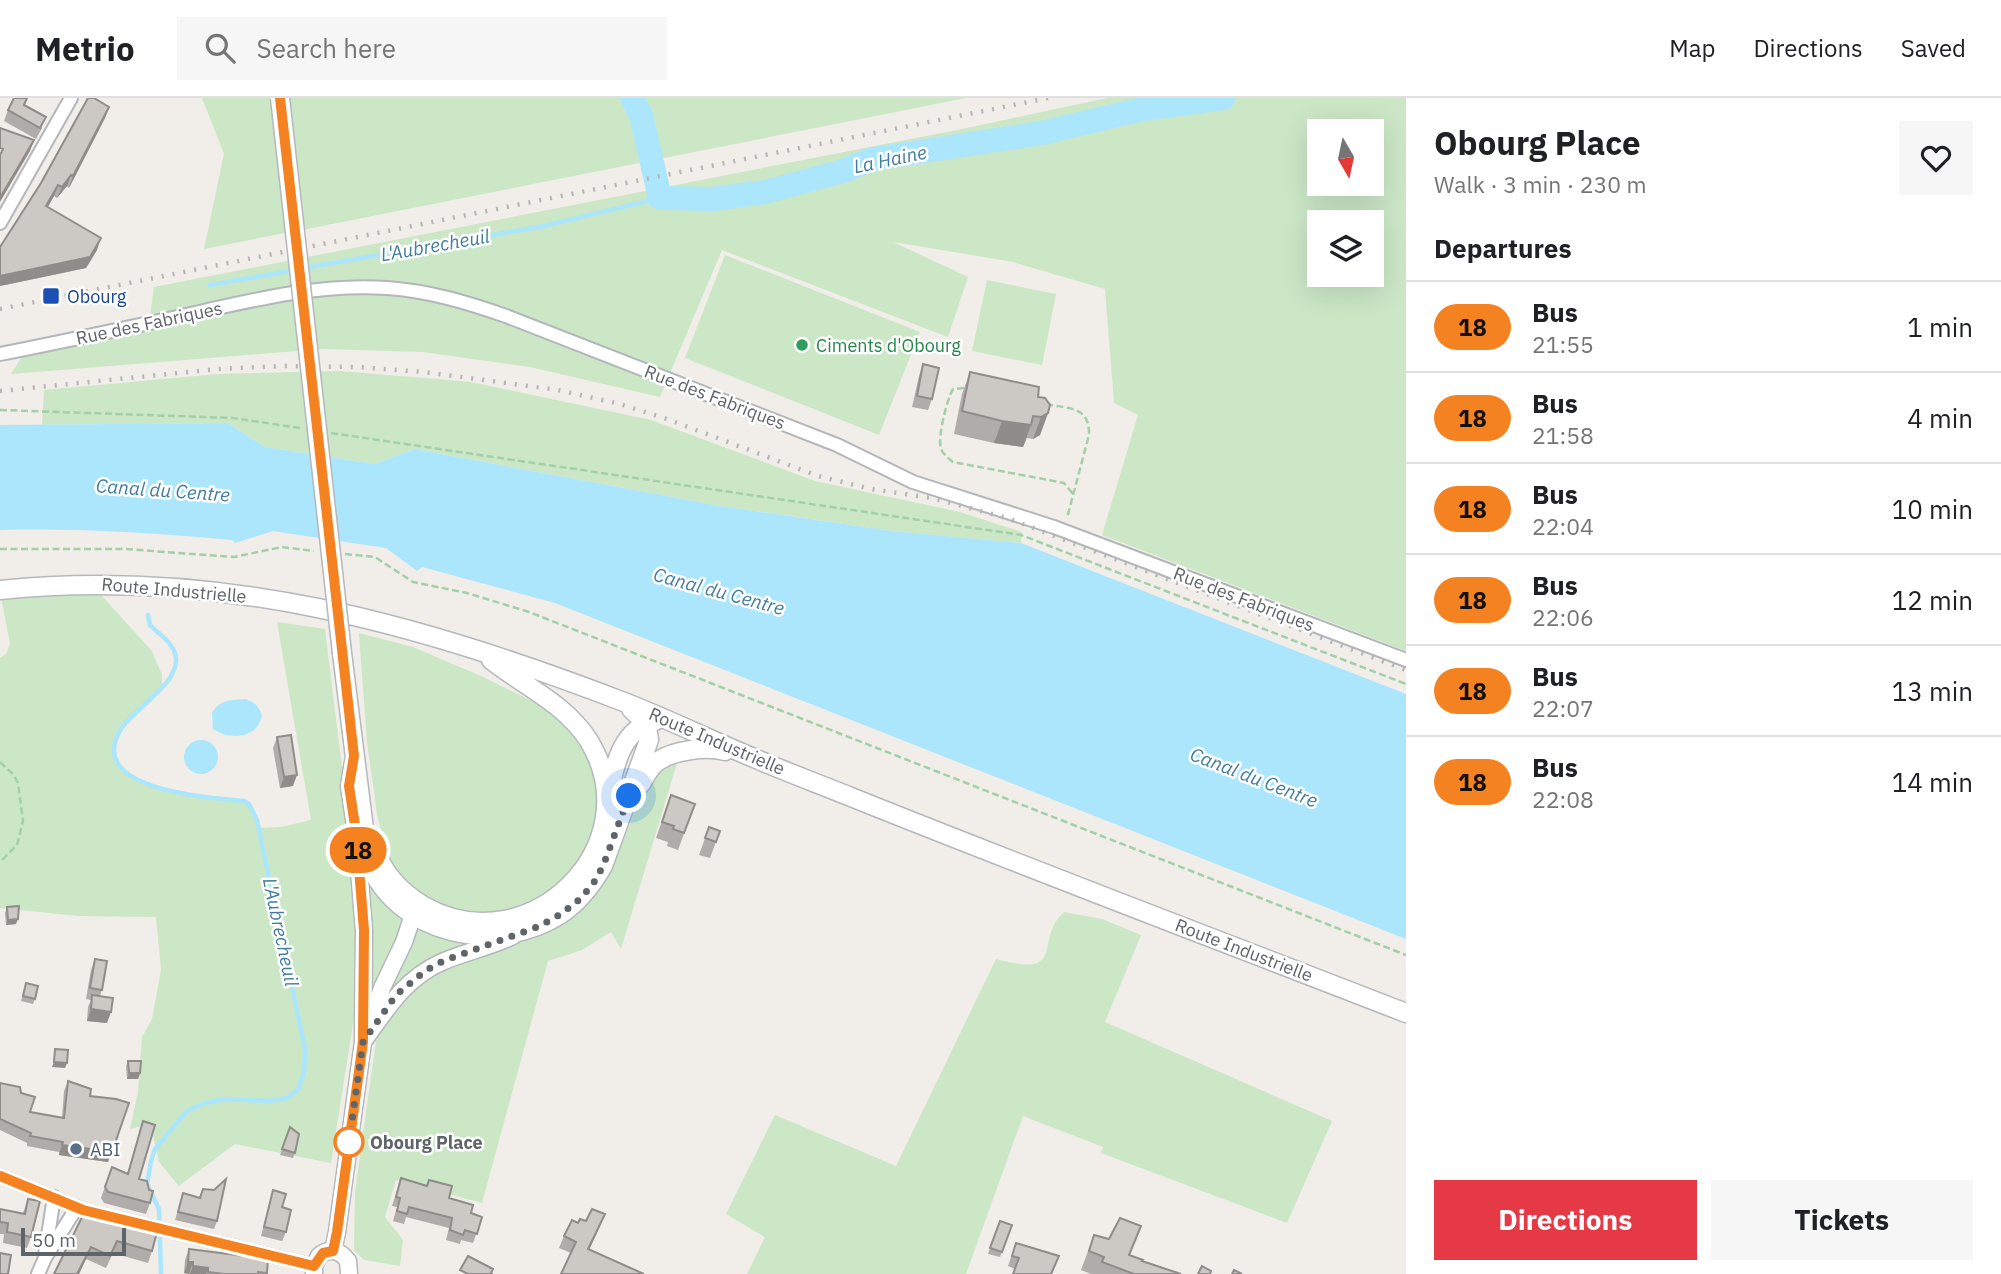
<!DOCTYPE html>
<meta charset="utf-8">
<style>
:root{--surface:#fff;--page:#f6f6f6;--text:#202124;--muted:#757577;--line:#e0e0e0;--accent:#e63946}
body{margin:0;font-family:"IBM Plex Sans",sans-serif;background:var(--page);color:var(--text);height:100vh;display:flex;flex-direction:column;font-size:26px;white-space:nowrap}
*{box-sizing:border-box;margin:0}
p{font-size:23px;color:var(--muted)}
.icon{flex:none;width:38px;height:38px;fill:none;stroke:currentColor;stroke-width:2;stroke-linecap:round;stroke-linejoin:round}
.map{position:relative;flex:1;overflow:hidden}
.sheet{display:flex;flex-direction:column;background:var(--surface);width:595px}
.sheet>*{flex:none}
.badge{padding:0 14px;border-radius:23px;font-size:24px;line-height:46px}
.needle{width:46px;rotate:171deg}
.fabs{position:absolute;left:1307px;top:21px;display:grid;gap:14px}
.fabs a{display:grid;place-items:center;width:77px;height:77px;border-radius:0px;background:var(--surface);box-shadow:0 7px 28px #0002;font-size:35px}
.scale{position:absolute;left:21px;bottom:18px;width:105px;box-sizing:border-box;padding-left:7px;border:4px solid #5f6468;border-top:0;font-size:19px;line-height:24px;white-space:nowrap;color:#5f6468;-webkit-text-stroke:5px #fff;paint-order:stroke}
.you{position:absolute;width:35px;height:35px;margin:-18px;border:5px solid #fff;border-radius:50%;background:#1a73e8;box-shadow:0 0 0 10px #1a73e833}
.map>.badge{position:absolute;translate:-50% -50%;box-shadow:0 0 0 4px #fff}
h2{padding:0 28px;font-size:26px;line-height:63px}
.round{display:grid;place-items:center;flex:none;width:74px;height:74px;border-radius:0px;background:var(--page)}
.overview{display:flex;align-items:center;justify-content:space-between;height:119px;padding:0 28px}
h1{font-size:33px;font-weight:800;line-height:52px}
.primary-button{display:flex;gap:14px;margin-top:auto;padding:14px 28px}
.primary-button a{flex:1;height:80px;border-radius:0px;background:var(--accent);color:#fff;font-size:28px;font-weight:800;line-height:80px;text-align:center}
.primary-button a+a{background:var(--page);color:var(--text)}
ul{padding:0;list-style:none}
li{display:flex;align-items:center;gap:21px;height:91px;padding:0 28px;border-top:2px solid var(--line)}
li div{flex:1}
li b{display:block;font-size:26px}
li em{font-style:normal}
li .badge{min-width:77px;font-weight:700;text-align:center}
header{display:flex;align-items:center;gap:42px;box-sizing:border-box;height:98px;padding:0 35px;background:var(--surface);border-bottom:2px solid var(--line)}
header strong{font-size:33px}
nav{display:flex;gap:38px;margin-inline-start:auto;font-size:24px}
.search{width:490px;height:63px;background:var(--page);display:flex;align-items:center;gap:18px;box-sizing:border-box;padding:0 24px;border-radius:0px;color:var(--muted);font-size:26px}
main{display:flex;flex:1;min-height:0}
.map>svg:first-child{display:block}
.green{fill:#cbe7c6;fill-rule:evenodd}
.water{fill:#ace6fd}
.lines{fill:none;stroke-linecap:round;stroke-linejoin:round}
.stream{stroke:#ace6fd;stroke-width:4.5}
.river{stroke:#ace6fd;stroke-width:24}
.minor-casing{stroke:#b3b6ba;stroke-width:16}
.tertiary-casing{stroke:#b3b6ba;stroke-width:19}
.secondary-casing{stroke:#b4b8bc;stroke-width:21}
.path{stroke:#a3d0a8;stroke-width:2.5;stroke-dasharray:7 3.5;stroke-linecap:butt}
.minor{stroke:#fff;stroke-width:12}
.tertiary{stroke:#fff;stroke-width:16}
.secondary{stroke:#fff;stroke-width:18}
.rail{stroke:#b4b5b6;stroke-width:4.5;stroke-dasharray:2 9;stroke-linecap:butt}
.secondary-bridge-casing{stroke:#b4b8bc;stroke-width:21;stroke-linecap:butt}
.secondary-bridge{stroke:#fff;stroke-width:18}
.wall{fill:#afaca9}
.shaded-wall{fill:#8f8c89}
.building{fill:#ccc8c4;stroke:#8f8c89;stroke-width:2}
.line-casing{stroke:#fff;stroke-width:16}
.line{stroke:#f58220;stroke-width:10}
.walk{stroke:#5f6468;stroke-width:7;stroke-dasharray:0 12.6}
.transit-dot{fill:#1a4fb4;stroke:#fff;stroke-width:2.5}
.leisure-dot{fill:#2e9e5b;stroke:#fff;stroke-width:2.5}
.stop-dot{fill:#fff;stroke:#f58220;stroke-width:3.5}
.service-dot{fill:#5c6f8a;stroke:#fff;stroke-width:2.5}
.labels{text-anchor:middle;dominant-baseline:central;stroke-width:5;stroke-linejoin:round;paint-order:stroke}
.transit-label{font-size:18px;fill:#164399;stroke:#fff;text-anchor:start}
.street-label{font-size:18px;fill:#5f6468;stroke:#fff}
.leisure-label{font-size:18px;fill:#27864d;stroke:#fff;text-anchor:start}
.stop-label{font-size:18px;font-weight:bold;fill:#5f6468;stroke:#fff;text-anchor:start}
.service-label{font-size:18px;fill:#4e5e75;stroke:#fff;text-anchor:start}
.water-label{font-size:19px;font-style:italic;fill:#417d9f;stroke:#fff}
</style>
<header>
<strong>Metrio</strong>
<div class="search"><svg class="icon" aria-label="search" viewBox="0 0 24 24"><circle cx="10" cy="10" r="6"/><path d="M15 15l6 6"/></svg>Search here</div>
<nav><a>Map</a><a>Directions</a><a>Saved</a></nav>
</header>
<main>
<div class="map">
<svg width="1406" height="1176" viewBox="0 0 1406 1176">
<rect width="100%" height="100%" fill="#f1ede8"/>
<path class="green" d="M202,0h69l14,135 -81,16 20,-95z
M288,0h678l-664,132z
M1107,0h299v553l-304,-116 36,-120 -24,-12 -9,-114 -92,-27 -120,-20 75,35 -20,60 -226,-87 -62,147 -130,-30 -107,-15 -101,-3 -311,25 10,-16 127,-28 6,-43 808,-158zM1320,33h52v53h-52zM1320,124h52v53h-52z
M725,157l195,77 -41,103 -194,-77z
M987,182l69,14 -14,71 -70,-14z
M340,273l131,11 180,38 164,61 145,31 62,20 -1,11 -129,-12 -172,-25 -305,-57 -40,15 -110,-17 -37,-24 -186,2 2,-35 174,-16z
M91,486l61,67 10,24v12c-15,15 -43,34 -48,57 -10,48 100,54 130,57l5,3 10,24 22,-1 30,-7 -34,-198 48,7 34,278v79l-28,177 -96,-19 -56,42 -20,-24 -9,-38 -20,5 8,-37 4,-55 10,-18 9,-49 -5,-53 -78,-1 -78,-8v-250l6,-4 4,-10 -10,-52z
M359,535l54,14 68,29 80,39 25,31 16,55 -21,63 -37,36 -66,19 -48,-15 -39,-34 -14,-56 -10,-72z
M677,665l-56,186 -10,-17 -29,18 -34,11 -66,242 -86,-23 -11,37 18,23 -3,26 -36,-6 -10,-10 1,-58 21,-151 10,-21 14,-22 32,-25 118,-43 38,-28 24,-34 35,-86 22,-16z
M367,774l38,51 -35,75 2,-78 -7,-36z
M1064,814l38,7 39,16 -36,87 227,99 -45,102 -186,-70 2,-6 -80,-31 -57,158h-219l18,-37 -39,-23 49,-99 121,51 100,-207c73,20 37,-19 68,-47z
M417,827l60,16 -94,59z"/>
<path class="water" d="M228,325l37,24 110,17 40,-15 305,57 172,25 129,12 385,151v245l-851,-336 -133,-36 -5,4 -31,-23 -113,-17 -38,12 -3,-3c-78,-7 -154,-12 -232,-10v-105z
M246,601c9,4 13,7 16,17 -5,22 -32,25 -49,13l-1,-16c8,-14 20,-13 34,-14z
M184 659a17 17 0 1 1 34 0a17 17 0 1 1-34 0Z"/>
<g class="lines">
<path class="stream" d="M304,170l240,-42 116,-28
M210,187l85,-15
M148,517l2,10c10,10 24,18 26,33 2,27 -41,49 -55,71 -38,61 88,69 123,72l5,3 8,16 48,229 -1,23 -6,18 -11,8 -17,3 -45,-2 -20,4 -18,8 -32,38 -4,12 -4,23 12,25 2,65"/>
<path class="river" d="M632,0l9,17 19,83 53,1 52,-7 78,-21 30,-12 169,-26 100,-24 81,-11"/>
<g class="minor-casing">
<path id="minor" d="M0,125l71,-125
M0,256c61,-12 121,-25 182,-38 66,-15 137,-33 205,-28 42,3 79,14 119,28l331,129 76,37 141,45 352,133
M0,1078l83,34 231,56
M45,1157l9,-58
M38,1176l7,-16 32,-51"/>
</g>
<g class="tertiary-casing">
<path id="tertiary" d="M370,925l12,-35 22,-46 7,-21 1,-7 -4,-10
M363,944c23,-32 42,-64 79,-80 23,-10 48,-15 71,-26
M333,1153l4,-19 26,-190 1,-111 -8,-99 -7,-46 4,-24
M314,1176v-8l5,-10c10,-9 21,-6 29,5l1,13"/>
</g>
<g class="secondary-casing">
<path id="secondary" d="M0,492c219,-23 422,34 624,112 44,17 86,38 130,56 32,14 65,26 97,39 184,74 370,144 555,216
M342,555l26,208c29,74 129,95 193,53 18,-12 31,-29 42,-48l46,-126c-1,-15 -8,-22 -18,-31
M641,686c5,-9 9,-18 17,-23 17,-11 49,-15 67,-10
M609,694c6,-28 13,-63 46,-71
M374,748c8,26 26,46 50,60 106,60 228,-61 165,-165 -23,-37 -65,-55 -98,-81"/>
</g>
<path class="path" d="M964,290l-11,1c-6,10 -16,50 -12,60 3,6 7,9 12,13l111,21 9,11
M1046,306c23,5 44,2 43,31l-22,83
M0,312l233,8 67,10
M331,335l690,102 385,149
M0,451h125l109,8 48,-10 32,4
M345,456l30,3 38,25 54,11 62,19 877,343
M0,664l13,12 5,9 5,38 -6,24 -17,17"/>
<use href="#minor" class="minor"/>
<use href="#tertiary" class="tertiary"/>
<use href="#secondary" class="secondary"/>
<path class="rail" d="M0,211l1048,-211
M0,293l218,-22 64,-3 75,1 67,5 134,18 62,14 47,15 151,57 53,13 61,9 75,20 399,152"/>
<g class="secondary-bridge-casing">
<path id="secondary-bridge" d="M280,0l62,555"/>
</g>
<use href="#secondary-bridge" class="secondary-bridge"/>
</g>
<path class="wall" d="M24,8l18,22 -6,11 -32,-18 4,-11z
M105,20l-36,70 -2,-2 -10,12 -3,-2 -6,11 49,43 -11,18 -86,18v-39z
M923,266l9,35 -4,11 -16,-3 7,-31z
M970,274l68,25 10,16 -8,22 -7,4 -6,-1 -4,9 -29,-4 -40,-9 8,-40z
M277,639l16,49 -13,2 -7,-40z
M671,697l24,9 -17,46 -11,-4 1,-4 -12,-4z
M709,729l11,4 -10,27 -11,-3z
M7,809l9,17 -10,1 -1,-12z
M95,861l7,31 -2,6 7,27 -20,-2 1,-14 3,-7 -5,-1 5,-29z
M26,885l9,16 -2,5 -12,-3z
M128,963l12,12 -2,6h-11l-1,-13z
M68,983l22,15 18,66 -49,-7v-3l-32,-6v-3l-27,-13v-47l21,10 9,19 32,6 2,-27z
M143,1023l-4,58 11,24 -4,11 -42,-11 -3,-5 11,-31 15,7z
M290,1029l5,26 -2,5 -13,-3z
M401,1080l48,20 22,15 11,4 -9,26 -12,-3 -1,4 -14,-4 3,-12 -43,-11 -2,7 -11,-3 4,-14 -5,-1z
M273,1092l13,42 -4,9 -21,-5z
M183,1095l34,28 -3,8 -39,-9z
M28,1101l3,38 -4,11 -24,-5 1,-9h-4v-25l23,4z
M84,1115l68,38 -4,12 -35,-10 -7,15 -20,-9 -7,15h-25z
M1000,1123l12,4 -12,32 -12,-3z
M600,1128l-11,23 -18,4 -12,-5 5,-12z
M1094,1137l48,26 39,13h-90l-10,-4z
M1016,1145l43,13 -7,18h-39l2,-5 -7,-3z
M189,1151l77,25h-77l-5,-1 1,-13z"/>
<path class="shaded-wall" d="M109,9l-4,11 -36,70 4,-12z
M34,42l-4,11 -30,51v-4z
M71,77l-4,11 -10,12 5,-11z
M58,87l-4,11 -13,22 5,-12z
M101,140l-4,12 -11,18 -86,18v-10z
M1048,315l-8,22 -7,4 8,-22z
M1002,323l29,4 -8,22 -29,-4z
M297,677l-4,11 -13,2 4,-11z
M18,821l-2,5 -10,1 2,-5z
M91,911l20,3 -4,11 -20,-2z
M54,964l13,1 -2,5 -13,-1z
M129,975h11l-2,6h-11z
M62,1047l50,7 -4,10 -49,-7z
M605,1116l-5,12 -16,35 4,-12z
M91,1149l-5,12 -7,15h-2z
M188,1164h5l-4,12 -5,-1z
M193,1168l15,2 -2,6h-16z"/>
<path class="building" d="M14,0h13l-3,7 22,12 -6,11 -32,-18z
M88,0h6l15,9 -36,69 -2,-1 -9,12 -4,-2 -12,21 55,32 -11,19 -90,19v-29l41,-64z
M0,30l34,12 -34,58v-43l3,-6 -3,-1z
M923,266l16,4 -7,31 -15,-3z
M970,274l69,15 -1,10 7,1 5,7 -2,8 -7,4 -8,-1 -2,9 -29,-4 -40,-10z
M291,637l6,40 -13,2 -7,-40z
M671,697l24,9 -11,29 -11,-4 1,-3 -12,-4z
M709,729l11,4 -4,11 -11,-4z
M19,808l-1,13 -10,1 -1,-13z
M95,861l12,2 -5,29 -12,-2z
M26,885l12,3 -3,13 -12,-3z
M92,897l21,3 -2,14 -20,-3z
M55,951l13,1 -1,13 -13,-1z
M128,963h13l-1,12h-11z
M68,983l23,8 -1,7 26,3 13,4 -17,49 -50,-7 1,-3 -33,-6 1,-3 -31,-14v-36l20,4 1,6 14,4 -5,15 34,6z
M143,1023l12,4 -16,54 8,2 2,9 4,1 -3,12 -42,-11 -3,-5 7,-20 16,7z
M290,1029l9,7 -4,19 -13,-4z
M401,1080l26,8 2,-6 23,6 -3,12 24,7 -2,8 11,4 -5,17 -12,-4 -2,5 -13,-5 2,-12 -43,-11 -2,7 -10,-3 3,-13 -4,-1z
M226,1081l-9,42 -39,-9 5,-19 17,5 3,-9 11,1z
M273,1092l13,4 -4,13 9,3 -5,22 -22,-5z
M28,1101l12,2 -9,36 -24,-5 1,-9 -8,-1v-13l25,5z
M592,1111l13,5 -17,35 56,25h-83l15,-32 -12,-6 8,-16 6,3 2,-4 6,2z
M88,1114l69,20 -5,19 -35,-10 -7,15 -19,-9 -14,27h-23l30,-61z
M1120,1120l21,8 -12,29 14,5 -1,1 39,13h-47l-32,-12 2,-5 -15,-6 5,-16 15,4z
M1000,1123l12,4 -10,27 -12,-4z
M1016,1145l43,13 -8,18h-38l6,-16 -7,-2z
M189,1151l79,10 -1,14 -9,-1v2h-34l-16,-2v-4l-15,-2v-4h-5z
M0,1155l11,2 -3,19h-8z
M468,1158l25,13 -2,4 1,1h-24l-8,-4z
M1202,1168l9,5 -1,3h-12z
M1234,1172l8,4h-10z"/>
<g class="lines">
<g class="line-casing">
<path id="line" d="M0,1078l83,34 231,56 9,-13 10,-2 4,-19 26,-190 1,-112 -8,-98 -7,-46 5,-30 -74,-658"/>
</g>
<use href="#line" class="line"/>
<path class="walk" d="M349,1044l14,-100 33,-47 29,-24 18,-10 97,-35 21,-12 19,-15 13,-15 10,-18 26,-70"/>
</g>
<rect class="transit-dot" x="42" y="189" width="18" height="18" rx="3.5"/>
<circle class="leisure-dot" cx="802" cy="247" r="7"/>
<circle class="stop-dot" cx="349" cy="1044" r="14"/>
<circle class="service-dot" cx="76" cy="1051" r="7"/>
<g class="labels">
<g class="transit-label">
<text x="67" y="198">Obourg</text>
</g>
<g class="street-label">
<text transform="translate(149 225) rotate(-12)">Rue des Fabriques</text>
<text transform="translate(715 299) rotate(21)">Rue des Fabriques</text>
<text transform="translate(174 492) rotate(5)">Route Industrielle</text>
<text transform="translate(1244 501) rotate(21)">Rue des Fabriques</text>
<text transform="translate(717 643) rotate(23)">Route Industrielle</text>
<text transform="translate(1244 852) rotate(21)">Route Industrielle</text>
</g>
<g class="leisure-label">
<text x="816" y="247">Ciments d'Obourg</text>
</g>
<g class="stop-label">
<text x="370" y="1044">Obourg Place</text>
</g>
<g class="service-label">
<text x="90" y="1051">ABI</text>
</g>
<g class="water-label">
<text transform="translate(890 61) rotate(-12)">La Haine</text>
<text transform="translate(435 147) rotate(-10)">L'Aubrecheuil</text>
<text transform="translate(163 392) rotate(4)">Canal du Centre</text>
<text transform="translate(719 493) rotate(15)">Canal du Centre</text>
<text transform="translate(1254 679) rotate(21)">Canal du Centre</text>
<text transform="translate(281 834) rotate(78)">L'Aubrecheuil</text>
</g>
</g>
</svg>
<div class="fabs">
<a><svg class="needle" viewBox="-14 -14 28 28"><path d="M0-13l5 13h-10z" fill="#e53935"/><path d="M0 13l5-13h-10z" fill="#757577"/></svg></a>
<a><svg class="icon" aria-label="layers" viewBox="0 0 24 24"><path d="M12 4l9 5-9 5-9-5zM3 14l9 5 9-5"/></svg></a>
</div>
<div class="scale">50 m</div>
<div class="you" style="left:629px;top:698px"></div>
<b class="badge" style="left:358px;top:752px;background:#f58220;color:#111">18</b>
</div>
<section class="sheet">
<div class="overview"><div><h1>Obourg Place</h1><p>Walk · 3 min · 230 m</p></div><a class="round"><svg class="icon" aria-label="heart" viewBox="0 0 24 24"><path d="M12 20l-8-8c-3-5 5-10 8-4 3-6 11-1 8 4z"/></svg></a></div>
<h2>Departures</h2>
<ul>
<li><span class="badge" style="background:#f58220;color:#111">18</span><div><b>Bus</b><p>21:55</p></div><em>1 min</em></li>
<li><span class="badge" style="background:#f58220;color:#111">18</span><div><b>Bus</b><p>21:58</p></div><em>4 min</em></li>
<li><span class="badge" style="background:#f58220;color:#111">18</span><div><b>Bus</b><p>22:04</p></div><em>10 min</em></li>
<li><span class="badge" style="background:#f58220;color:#111">18</span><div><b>Bus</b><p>22:06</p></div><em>12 min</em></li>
<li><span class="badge" style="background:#f58220;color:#111">18</span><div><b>Bus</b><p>22:07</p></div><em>13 min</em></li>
<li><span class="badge" style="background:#f58220;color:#111">18</span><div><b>Bus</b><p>22:08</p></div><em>14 min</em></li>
</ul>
<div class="primary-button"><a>Directions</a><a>Tickets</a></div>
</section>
</main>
